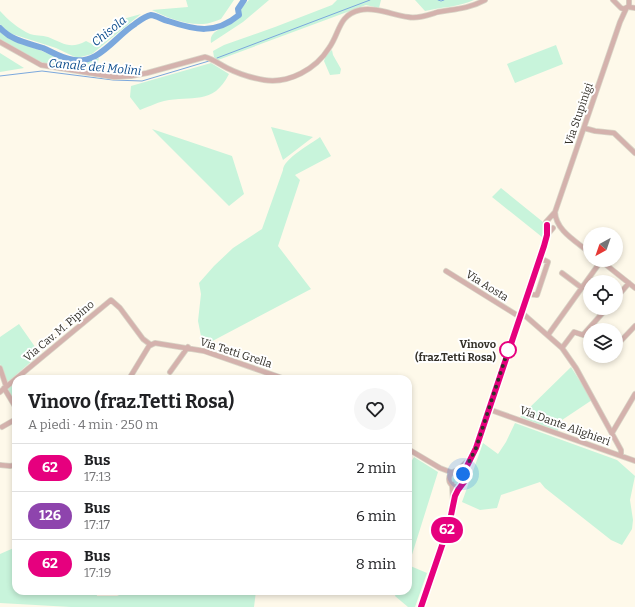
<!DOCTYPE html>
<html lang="it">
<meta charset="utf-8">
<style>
:root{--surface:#fff;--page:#f6f6f6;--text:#202124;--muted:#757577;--line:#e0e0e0}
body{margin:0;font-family:Bitter,serif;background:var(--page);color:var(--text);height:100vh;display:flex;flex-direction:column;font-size:15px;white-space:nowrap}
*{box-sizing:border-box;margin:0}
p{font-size:13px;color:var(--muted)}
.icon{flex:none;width:22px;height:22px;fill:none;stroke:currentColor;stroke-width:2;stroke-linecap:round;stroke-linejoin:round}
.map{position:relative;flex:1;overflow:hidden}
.details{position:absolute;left:12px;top:375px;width:400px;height:220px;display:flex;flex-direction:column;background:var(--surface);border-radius:12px;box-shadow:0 2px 6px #0003}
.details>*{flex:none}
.badge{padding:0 8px;border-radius:13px;font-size:14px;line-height:26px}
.needle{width:26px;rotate:220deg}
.controls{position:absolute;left:583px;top:227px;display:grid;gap:8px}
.controls a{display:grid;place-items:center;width:40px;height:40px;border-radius:50%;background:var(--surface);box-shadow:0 2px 6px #0003;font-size:20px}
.you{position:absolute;width:20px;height:20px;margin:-10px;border:3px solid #fff;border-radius:50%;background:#1a73e8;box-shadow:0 0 0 6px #1a73e833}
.map>.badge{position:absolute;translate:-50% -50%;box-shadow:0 0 0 2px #fff}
.round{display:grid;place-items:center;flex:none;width:42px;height:42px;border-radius:21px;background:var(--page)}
.head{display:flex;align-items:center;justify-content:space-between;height:68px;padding:0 16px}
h1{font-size:19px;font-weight:700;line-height:30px}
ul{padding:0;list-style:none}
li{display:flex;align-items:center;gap:12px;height:48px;padding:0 16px;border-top:1px solid var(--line)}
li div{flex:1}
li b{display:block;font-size:15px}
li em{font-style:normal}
li .badge{min-width:44px;font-weight:700;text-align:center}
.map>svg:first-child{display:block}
.green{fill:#c8f4db}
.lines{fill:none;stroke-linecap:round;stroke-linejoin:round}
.stream{stroke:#7ba8dd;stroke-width:1}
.river{stroke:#7ba8dd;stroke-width:6}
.minor-casing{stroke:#d9d5c7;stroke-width:6}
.minor{stroke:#d4b2ad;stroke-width:4.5}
.line-casing{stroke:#fff;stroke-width:9}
.line{stroke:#e6007e;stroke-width:6}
.walk{stroke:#333029;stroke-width:4;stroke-dasharray:0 7.2}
.stop-dot{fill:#fff;stroke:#e6007e;stroke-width:2}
.labels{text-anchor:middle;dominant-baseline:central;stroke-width:4;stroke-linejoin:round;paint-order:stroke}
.street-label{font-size:11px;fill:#333029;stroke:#fff}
.stop-label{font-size:11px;font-weight:bold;fill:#333029;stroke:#fff;text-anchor:end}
.water-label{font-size:12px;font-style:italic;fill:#0d4d8d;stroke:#fff}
</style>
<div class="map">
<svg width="635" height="607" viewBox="0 0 635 607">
<rect width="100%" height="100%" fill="#fef9ea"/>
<path class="green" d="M186,0h48l-13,19c-6,2 -12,5 -18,5 -17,1 -36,-6 -51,-14l36,-3z
M249,0h20l-26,22 -32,21c-3,-16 22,-15 29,-27 1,-2 0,-3 1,-6 1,-4 5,-7 8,-10z
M337,0h44l-2,8 -13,-3 -148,55 -4,-3 -1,-6 11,-6 51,-18 57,-22z
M415,0h59c-15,7 -32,7 -49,11z
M0,11c8,9 19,18 30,23 5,2 12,1 18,3 15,6 22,13 38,4l6,3 14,-10 17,-15 18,-5 -49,40 -15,4 -21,-10 -47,-15 -9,-9z
M0,32l10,7 58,22 15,3 16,-6 -2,7 2,7 -30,-6 -20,-1 -15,-6 -34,-20z
M556,45l7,19 -48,19 -8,-19z
M332,50l1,5 8,14 -1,5 -10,1 -6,-14 2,-6z
M0,53l24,15 -24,4z
M211,63l18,11c-16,32 -37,21 -65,27 -8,2 -16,6 -24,9l-10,-13 1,-11z
M271,127l42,10 -30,23z
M152,129l80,27 12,38 -15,12z
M320,137l11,19 -36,19 5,5 -22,66 33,43 -108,57 -5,-25 3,-27 -2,-11 15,-17 19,-18 29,-19 21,-59c0,-11 28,-26 37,-33z
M501,188l42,34 1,8 -2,7 -50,-40z
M19,324l21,30 -30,26 -4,2 -6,-18v-27z
M571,367l21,33 -33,22 -1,9 -38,-14z
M16,381v24l-10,-16z
M515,423l102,37 18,16 -5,24 3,20 -1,9 -10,16 -11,-5 -66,-52 -5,-6 -39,13 -4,13 -17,2 -18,-8 21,-59 15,11 8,-12z
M414,457l24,15 -28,89 -2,-1v-93z
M452 479a5 5 0 1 1 10 0a5 5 0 1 1-10 0Z
M16,547v44h80l1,5h20l11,-5h128l-2,16h-183l-71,-4v-49z
M408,565l19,8 -12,34h-7l-13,-11 2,-5h11z"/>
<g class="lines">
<path class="stream" d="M438,0l3,1 3,-1
M217,58l153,-58
M0,76l42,-5 71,9 29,1 67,-20"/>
<path class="river" d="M0,28c12,13 28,15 43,20 9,4 17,9 26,11 29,8 44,-21 66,-35 4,-3 10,-8 16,-9 4,0 12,5 17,6 27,9 47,14 71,-6l-1,-6 6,-9"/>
<g class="minor-casing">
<path id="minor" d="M613,0l8,8 3,1 5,-3v-6
M629,7l6,1
M0,42l41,23 73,12 17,-1 16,-3 58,-16c8,2 14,7 22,11 10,5 25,10 37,12 25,4 52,-11 65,-32 11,-15 9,-33 31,-38 16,-3 33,5 48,7 10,2 20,-2 30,-5 17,-3 30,-3 47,-12
M584,128l11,3 19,2 21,20
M547,235l-1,-13 9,-10
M590,253c-14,-12 -34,-22 -35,-41l65,-190 6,-13
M600,260l35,28
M446,271l74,46
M562,273l20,15
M527,294l10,1 11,-33 -8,-4
M616,298l13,-15
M521,312l41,36 14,20 45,82v6
M548,335l53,-74
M616,346l19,-20
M562,348l12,-16 9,3 24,-27
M0,368l6,18
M170,372l18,-25
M129,379l20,-33 6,-3 49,8 81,28
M4,388l12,20
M0,392l111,-92 9,8 23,31 8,6
M488,409l147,52
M2,427l14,-8
M612,433l23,-39
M408,449l32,19 13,5
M0,465l10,1 6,-1
M457,471l13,-12
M449 479a8 8 0 1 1 16 0a8 8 0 1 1-16 0Z
M463,474l13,-26 71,-213 6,-7
M421,607l30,-86 2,-19 -1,-18"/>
</g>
<use href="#minor" class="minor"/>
</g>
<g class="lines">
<g class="line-casing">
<path id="line" d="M421,607l28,-82 6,-29 3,-6 6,-8 -1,-8 13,-26 68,-202 3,-11v-10"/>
</g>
<use href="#line" class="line"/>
<path class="walk" d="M463,474l13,-26 32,-98"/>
</g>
<circle class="stop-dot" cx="508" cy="350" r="8"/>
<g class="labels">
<g class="street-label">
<text transform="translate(579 114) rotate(-71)">Via Stupinigi</text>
<text transform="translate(487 286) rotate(32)">Via Aosta</text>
<text transform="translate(59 331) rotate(-40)">Via Cav. M. Pipino</text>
<text transform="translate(236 353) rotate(18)">Via Tetti Grella</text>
<text transform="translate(565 426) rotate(20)">Via Dante Alighieri</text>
</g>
<g class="stop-label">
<text x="496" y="344">Vinovo<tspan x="496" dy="13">(fraz.Tetti Rosa)</tspan></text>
</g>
<g class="water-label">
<text transform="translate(109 31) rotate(-39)">Chisola</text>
<text transform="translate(95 67) rotate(5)">Canale dei Molini</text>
</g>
</g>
</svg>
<div class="controls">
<a><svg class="needle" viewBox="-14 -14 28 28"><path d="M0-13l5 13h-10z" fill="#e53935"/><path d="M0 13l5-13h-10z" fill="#757577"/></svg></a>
<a><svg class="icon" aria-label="locate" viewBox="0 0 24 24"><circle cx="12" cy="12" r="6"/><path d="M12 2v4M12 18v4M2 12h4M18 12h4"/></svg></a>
<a><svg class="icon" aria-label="layers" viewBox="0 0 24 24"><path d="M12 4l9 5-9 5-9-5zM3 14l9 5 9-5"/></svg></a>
</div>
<div class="you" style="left:463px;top:474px"></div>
<b class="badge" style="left:447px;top:530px;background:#e6007e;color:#fff">62</b>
<section class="details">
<div class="head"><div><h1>Vinovo (fraz.Tetti Rosa)</h1><p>A piedi · 4 min · 250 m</p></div><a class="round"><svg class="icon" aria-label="heart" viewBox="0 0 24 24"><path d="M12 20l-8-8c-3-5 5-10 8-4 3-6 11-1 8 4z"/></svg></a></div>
<ul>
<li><span class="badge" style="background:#e6007e;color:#fff">62</span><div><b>Bus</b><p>17:13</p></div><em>2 min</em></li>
<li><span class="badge" style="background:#8e44ad;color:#fff">126</span><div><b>Bus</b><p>17:17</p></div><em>6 min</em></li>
<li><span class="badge" style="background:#e6007e;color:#fff">62</span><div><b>Bus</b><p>17:19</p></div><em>8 min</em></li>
</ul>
</section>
</div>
